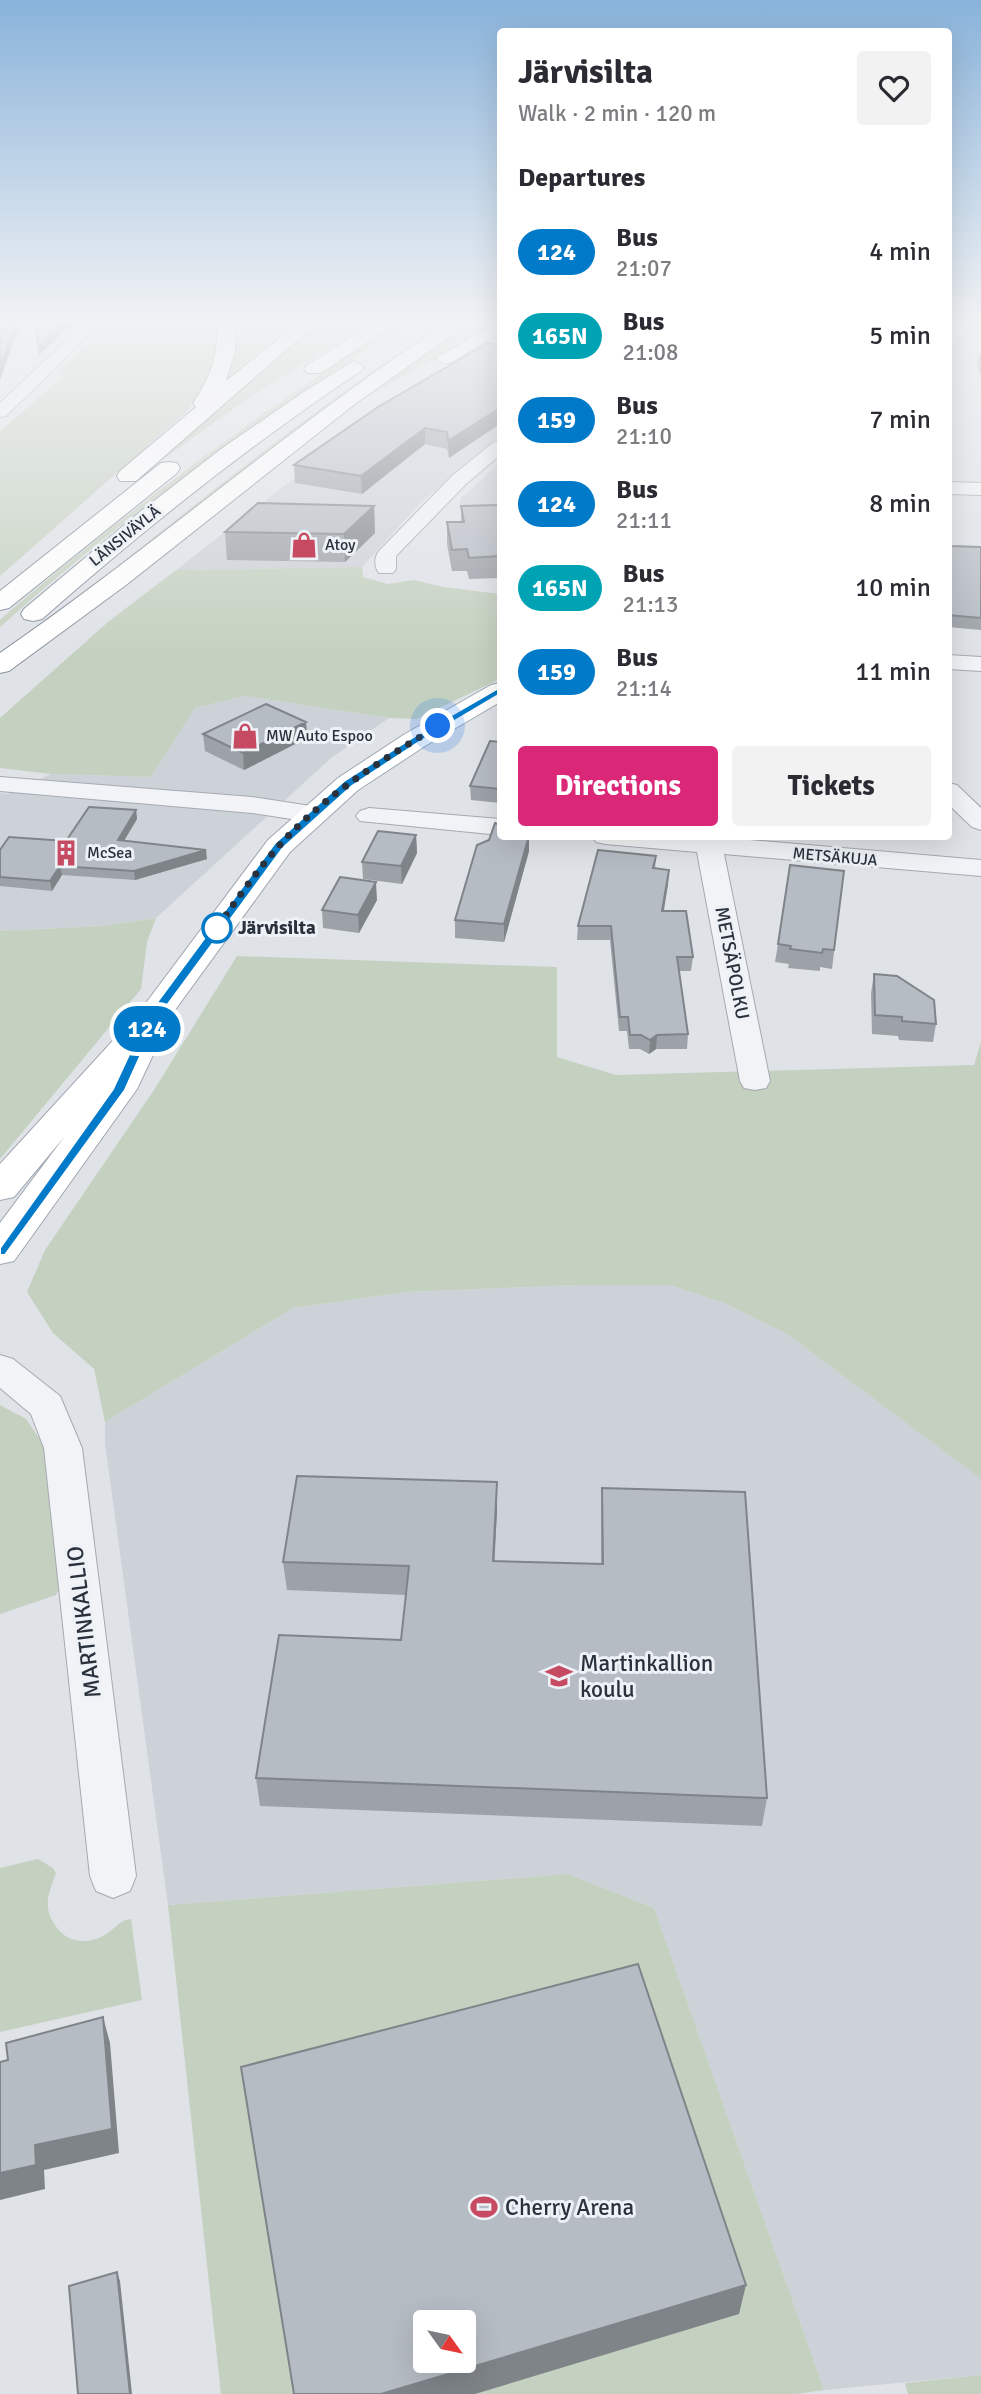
<!DOCTYPE html>
<meta charset="utf-8">
<style>
:root{--surface:#fff;--page:#f2f2f3;--text:#2b2b33;--muted:#7c7c81;--accent:#db2777}
body{margin:0;font-family:Signika,sans-serif;background:var(--page);color:var(--text);height:100vh;display:flex;flex-direction:column;font-size:26px;white-space:nowrap}
*{box-sizing:border-box;margin:0}
p{font-size:23px;color:var(--muted)}
.icon{flex:none;width:38px;height:38px;fill:none;stroke:currentColor;stroke-width:2;stroke-linecap:round;stroke-linejoin:round}
.map{position:relative;flex:1;overflow:hidden}
.sheet{position:absolute;left:497px;top:28px;width:455px;height:812px;display:flex;flex-direction:column;background:var(--surface);border-radius:7px;box-shadow:0 7px 28px #0002}
.sheet>*{flex:none}
.badge{padding:0 14px;border-radius:23px;font-size:24px;line-height:46px}
.needle{width:46px;rotate:123deg}
.buttons{position:absolute;left:413px;top:2310px;display:grid;gap:14px}
.buttons a{display:grid;place-items:center;width:63px;height:63px;border-radius:7px;background:var(--surface);box-shadow:0 7px 28px #0002;font-size:35px}
.you{position:absolute;width:35px;height:35px;margin:-18px;border:5px solid #fff;border-radius:50%;background:#1a73e8;box-shadow:0 0 0 10px #1a73e833}
.map>.badge{position:absolute;translate:-50% -50%;box-shadow:0 0 0 4px #fff}
h2{padding:0 21px;font-size:26px;line-height:63px}
.round{display:grid;place-items:center;flex:none;width:74px;height:74px;border-radius:7px;background:var(--page)}
.overview{display:flex;align-items:center;justify-content:space-between;height:119px;padding:0 21px}
h1{font-size:33px;font-weight:800;line-height:52px}
.action{display:flex;gap:14px;margin-top:auto;padding:14px 21px}
.action a{flex:1;height:80px;border-radius:7px;background:var(--accent);color:#fff;font-size:28px;font-weight:800;line-height:80px;text-align:center}
.action a+a{background:var(--page);color:var(--text)}
ul{padding:0;list-style:none}
li{display:flex;align-items:center;gap:21px;height:84px;padding:0 21px}
li div{flex:1}
li b{display:block;font-size:26px}
li em{font-style:normal}
li .badge{min-width:77px;font-weight:700;text-align:center}
.map>svg:first-child{display:block}
.built{fill:#cdd2d9}
.green{fill:#c5d1c0;fill-rule:evenodd}
.lines{fill:none;stroke-linecap:round;stroke-linejoin:round}
.minor-casing{stroke:#a5a9b1;stroke-width:2}
.primary-casing{stroke:#9fa7b2;stroke-width:2}
.motorway-casing{stroke:#87919d;stroke-width:2}
.minor{fill:#f1f3f6;fill-rule:evenodd}
.primary{fill:#fff;fill-rule:evenodd}
.motorway{fill:#fff;fill-rule:evenodd}
.wall{fill:#9da2a9}
.shaded-wall{fill:#7f8489}
.building{fill:#b6bcc4;stroke:#7f8489;stroke-width:2;fill-rule:evenodd}
.line{fill:#007ac9;stroke:#fff;stroke-width:2}
.walk{stroke:#29313d;stroke-width:7;stroke-dasharray:0 12.6}
.stop-dot{fill:#fff;stroke:#007ac9;stroke-width:3.5}
.labels{text-anchor:middle;dominant-baseline:central;stroke-width:6;stroke-linejoin:round;paint-order:stroke}
.far-street-label{font-size:16px;fill:#29313d;stroke:#eef1f5}
.far-poi-label{font-size:16px;fill:#29313d;stroke:#eef1f5;text-anchor:start}
.stop-label{font-size:19px;font-weight:bold;fill:#29313d;stroke:#eef1f5;text-anchor:start}
.street-label{font-size:19px;fill:#29313d;stroke:#eef1f5}
.near-street-label{font-size:23px;fill:#29313d;stroke:#eef1f5}
.near-poi-label{font-size:23px;fill:#29313d;stroke:#eef1f5;text-anchor:start}
</style>
<div class="map">
<svg width="981" height="2394" viewBox="0 0 981 2394">
<rect width="100%" height="100%" fill="#dfe2e7"/>
<path class="built" d="M500,356v80l-80,67 -58,64 -186,3 178,-138z
M500,463v49l-40,-8v-5z
M245,696l144,22 -58,40 -175,160 -53,8 -103,5v-138l8,1 43,-20 100,3 44,-69z
M578,1285h92l54,18 63,31 194,145v896l-157,15 -170,-482 -86,-34 -400,31 -63,-462v-21l188,-114 114,-16z"/>
<path class="green" d="M113,318h96l5,22h4c-1,27 -15,51 -31,71l-187,165v-145l63,-54 -4,-6 51,-46z
M246,318h54l-26,14 2,1 -10,7 4,1 -45,43 7,-20 4,-26 6,-1 5,-14z
M326,318h53l-123,75 -111,79 157,-139z
M408,318h11c-149,90 -289,193 -419,309v-7l17,-15c124,-104 252,-201 391,-287z
M454,318l-355,264h-1c116,-93 230,-186 356,-264z
M478,318h22v4l-134,75z
M362,567l1,10 25,7 26,-4 29,7 57,7v85l-84,40 -27,-1 -144,-22 -50,12 -44,69 -100,-3 -51,-6v-50l108,-96 68,-52z
M156,918l-9,24 -6,47 -141,170v-228l103,-5z
M237,956l320,11v90l59,18 358,-10 7,-23v437l-194,-145 -63,-31 -54,-18h-92l-171,7 -114,16 -188,114 -11,-53 -41,-36 -26,-41 18,-42 109,-160z
M0,1405l26,14 20,29 15,137 -5,10 -56,19z
M38,1859l15,9 3,5c-7,20 -14,33 -1,52 10,17 30,20 48,11 12,-6 15,-16 28,-17l11,81 -142,32v-164z
M568,1874l86,34 170,482 -27,4h-576l-53,-489zM425,2322h39v39h-39z
M981,2375v19h-73l-3,-11z"/>
<g class="lines">
<g class="minor-casing">
<path id="minor" d="M90,318h16l-100,98 -6,1v-14z
M500,441v14l-34,29 -70,72v13l-3,4h-14c-5,-6 -5,-16 0,-22l73,-75 42,-34z
M948,482l33,1v12l-33,-1z
M948,655l33,2v14l-33,-2z
M0,777l252,20 59,9 9,3 4,5 -4,5 -9,3 -59,-9 -252,-22z
M948,783l9,2 24,23v22l-9,-3 -24,-23z
M369,808l131,11v16l-140,-14 -4,-5 4,-5z
M592,836h111l278,24v16l-257,-22 46,227 -4,7 -11,2 -11,-2 -4,-7 -43,-229 -92,-8 -9,-2z
M0,1355l13,4 47,37 22,52 54,428 -6,15 -17,7 -17,-7 -6,-15 -46,-428 -13,-34 -31,-26z"/>
</g>
<g class="primary-casing">
<path id="primary" d="M956,318h19l-20,26 -7,1v-17z
M500,683v19l-75,44 -67,44 -68,62 -126,173 -20,22 9,8 -16,34 -123,172 -14,3v-41l65,-87 -51,61 -14,3v-36l140,-153 128,-171 70,-62 67,-44 86,-49z"/>
</g>
<g class="motorway-casing">
<path id="motorway" d="M217,318h18v34l-9,29 79,-63h21l-33,26 -157,137h-16l-3,-5 3,-5 76,-64 -3,-4c18,-26 27,-52 24,-85z
M382,318h22l-83,55h-14l-3,-4 3,-4z
M454,318h22l-121,86 -229,181 -117,86 -9,2v-20c155,-107 296,-232 454,-335z
M500,321v12l-48,29 -7,2 -9,-6z
M354,361l10,6 -3,4c-113,75 -218,159 -319,248l-9,2 -9,-2 -3,-5 3,-5 117,-98 80,-62 84,-58z
M169,462l8,1 3,5 -3,5 -168,135 -9,2v-19l161,-128z"/>
</g>
<use href="#minor" class="minor"/>
<use href="#primary" class="primary"/>
<use href="#motorway" class="motorway"/>
</g>
<path class="wall" d="M488,343l-39,115 -2,-9 -22,-5 -63,50 -67,-11 -1,-18z
M979,353h2v24l-4,-12z
M500,505v73l-31,1 -2,-8h-15l-5,-27v-22h14v-16z
M374,506l1,27 -30,29 -118,-2 -2,-28z
M948,539l2,7 31,1v83l-33,-3z
M306,722l1,16 -63,32 -39,-19 -2,-17z
M500,742v61l-29,-3 -1,-14z
M136,810l1,9 -13,22 83,18 -72,21 -73,-5 -10,16 -52,-5v-36l66,-9z
M416,835l1,18 -15,31 -39,-5 -1,-17z
M489,840l40,11 -25,91 -49,-4v-18z
M656,856l-1,13 14,1 -1,14 -4,27 29,46 -2,14h-12l9,63 -1,15h-31l-7,5 -9,-5h-11l-2,-18h-8l-9,-91h-33l1,-14z
M844,871l-12,98 -12,-2v4l-32,-3 1,-4 -14,-2 3,-18z
M377,900l-18,33 -36,-5 -1,-18z
M874,974l62,50 -3,18 -34,-2 -1,-4 -26,-2 -1,-41z
M602,1488l165,310 -5,28 -502,-20 -4,-28 145,-138 5,-45 -119,-5 -4,-28 214,-51 -3,50 107,3v-48z"/>
<path class="shaded-wall" d="M17,318h5l-22,62v-13z
M69,318h10l-40,37 -1,-8z
M500,408v16l-51,34 -1,-17z
M425,428v16l-63,50 -1,-18z
M374,506l1,27 -30,29 -1,-28z
M306,722l1,16 -63,32 -1,-17z
M136,810l1,9 -18,30 -1,-9z
M416,835l1,18 -15,31 -1,-18z
M529,836v15l-25,91v-18z
M206,850l1,9 -72,21 -1,-9z
M60,866l2,9 -10,16 -2,-10z
M669,870l-1,14 -7,41 1,-14z
M376,882l1,18 -18,33 -1,-18z
M657,1035l-1,14 -7,5 1,-14z
M497,1482v29l-4,78v-28z
M103,2017l7,26 9,110 -75,17 1,19 -45,11v-27l35,-28z
M117,2272l3,9 12,113h-2z
M746,2285l-7,29 -264,80h-94z"/>
<path class="building" d="M0,318h17l-17,49z
M35,318h34l-31,29z
M488,343l12,2v63l-52,33 -1,-9 -22,-4 -64,48 -67,-11 84,-58z
M258,503l116,3 -30,28 -119,-2z
M500,505v51l-31,2 -2,-9 -15,1 -5,-28h17l-3,-16z
M948,539l2,7 31,1v71l-33,-3z
M266,704l40,18 -63,31 -40,-19z
M490,741l10,1v47l-30,-3z
M89,807l47,3 -18,30 88,10 -72,21 -74,-5 -10,15 -50,-4v-27l9,-13 57,4z
M495,823l5,2v11h29l-25,88 -49,-4 22,-75 12,-5z
M378,831l38,4 -15,31 -39,-4z
M598,850l58,6 -3,12 16,2 -7,41h24l7,46h-16l11,77 -31,1 -7,5 -9,-5h-11l-2,-18h-8l-9,-91h-33z
M790,865l54,6 -10,79 -11,-1 -1,4 -32,-4 1,-3 -13,-2z
M340,877l36,5 -18,33 -36,-5z
M874,974l23,2 37,24 2,24 -34,-3v-4l-27,-2z
M297,1476l200,6 -4,79 110,3 -1,-76 143,4 22,306 -511,-20 23,-143 122,5 8,-74 -126,-4z
M638,1964l108,321 -365,109h-87l-53,-327zM425,2322h39v39h-39z
M103,2017l9,112 -77,16 1,20 -36,8v-111l8,-2 -2,-17z
M117,2272l13,122h-52l-9,-108z"/>
<linearGradient id="sky" x2="0" y2="1"><stop stop-color="#89b3da"/><stop offset="0.49" stop-color="#f1f2f4"/><stop offset="1" stop-color="#f1f2f4" stop-opacity="0"/></linearGradient>
<rect width="981" height="654" fill="url(#sky)"/>
<path class="line" d="M497,689l8,2 -86,51 -67,44 -69,62 -126,171 -32,71 -120,165h-5v-7l113,-159 34,-73 128,-173 69,-62 68,-43z"/>
<g class="lines">
<path class="walk" d="M217,928l-6,9c21,-31 43,-63 68,-91 44,-50 103,-86 159,-120"/>
</g>
<defs>
<g id="shop-bare" transform="scale(2.1)"><path d="M-5-2.5h2.3a2.7 3.5 0 0 1 5.4 0H5L5.5 6h-11ZM-1.5-2.5h3a1.5 2.3 0 0 0-3 0Z" fill="#c64a62" stroke="#eef1f5" stroke-width="2.5" paint-order="stroke"/></g>
<g id="building-bare" transform="scale(2.1)"><path d="M-4-6H4V6H1V3H-1V6H-4ZM-2.5-4.3h1.7v1.8h-1.7ZM.8-4.3h1.7v1.8H.8ZM-2.5-1h1.7V.8h-1.7ZM.8-1h1.7V.8H.8Z" fill="#c64a62" stroke="#eef1f5" stroke-width="2.5" paint-order="stroke"/></g>
<g id="school-bare" transform="scale(2.1)"><path d="M0-5L7-2L0 1L-7-2ZM-4 1L0 2.5L4 1V4Q0 6-4 4Z" fill="#c64a62" stroke="#eef1f5" stroke-width="2.5" paint-order="stroke"/></g>
<g id="stadium-bare" transform="scale(2.1)"><path d="M0-5a6.5 5 0 1 0 0 10a6.5 5 0 1 0 0-10ZM-3.5-1.8h7v3.6h-7Z" fill="#c64a62" stroke="#eef1f5" stroke-width="2.5" paint-order="stroke"/></g>
</defs>
<g fill-rule="evenodd">
<use href="#shop-bare" x="304" y="545"/>
<use href="#shop-bare" x="245" y="736"/>
<use href="#building-bare" x="66" y="853"/>
<use href="#school-bare" x="559" y="1676"/>
<use href="#stadium-bare" x="484" y="2207"/>
</g>
<circle class="stop-dot" cx="217" cy="928" r="14"/>
<g class="labels">
<g class="far-street-label">
<text transform="translate(125 536) rotate(-39)">LÄNSIVÄYLÄ</text>
<text transform="translate(835 857) rotate(5)">METSÄKUJA</text>
</g>
<g class="far-poi-label">
<text x="325" y="545">Atoy</text>
<text x="266" y="736">MW Auto Espoo</text>
<text x="87" y="853">McSea</text>
</g>
<g class="stop-label">
<text x="238" y="928">Järvisilta</text>
</g>
<g class="street-label">
<text transform="translate(732 963) rotate(79)">METSÄPOLKU</text>
</g>
<g class="near-street-label">
<text transform="translate(84 1622) rotate(-97)">MARTINKALLIO</text>
</g>
<g class="near-poi-label">
<text x="580" y="1663">Martinkallion<tspan x="580" dy="26">koulu</tspan></text>
<text x="505" y="2207">Cherry Arena</text>
</g>
</g>
</svg>
<div class="buttons">
<a><svg class="needle" viewBox="-14 -14 28 28"><path d="M0-13l5 13h-10z" fill="#e53935"/><path d="M0 13l5-13h-10z" fill="#7c7c81"/></svg></a>
</div>
<div class="you" style="left:438px;top:726px"></div>
<b class="badge" style="left:147px;top:1029px;background:#007ac9;color:#fff">124</b>
<section class="sheet">
<div class="overview"><div><h1>Järvisilta</h1><p>Walk · 2 min · 120 m</p></div><a class="round"><svg class="icon" aria-label="heart" viewBox="0 0 24 24"><path d="M12 20l-8-8c-3-5 5-10 8-4 3-6 11-1 8 4z"/></svg></a></div>
<h2>Departures</h2>
<ul>
<li><span class="badge" style="background:#007ac9;color:#fff">124</span><div><b>Bus</b><p>21:07</p></div><em>4 min</em></li>
<li><span class="badge" style="background:#00a3b4;color:#fff">165N</span><div><b>Bus</b><p>21:08</p></div><em>5 min</em></li>
<li><span class="badge" style="background:#007ac9;color:#fff">159</span><div><b>Bus</b><p>21:10</p></div><em>7 min</em></li>
<li><span class="badge" style="background:#007ac9;color:#fff">124</span><div><b>Bus</b><p>21:11</p></div><em>8 min</em></li>
<li><span class="badge" style="background:#00a3b4;color:#fff">165N</span><div><b>Bus</b><p>21:13</p></div><em>10 min</em></li>
<li><span class="badge" style="background:#007ac9;color:#fff">159</span><div><b>Bus</b><p>21:14</p></div><em>11 min</em></li>
</ul>
<div class="action"><a>Directions</a><a>Tickets</a></div>
</section>
</div>
